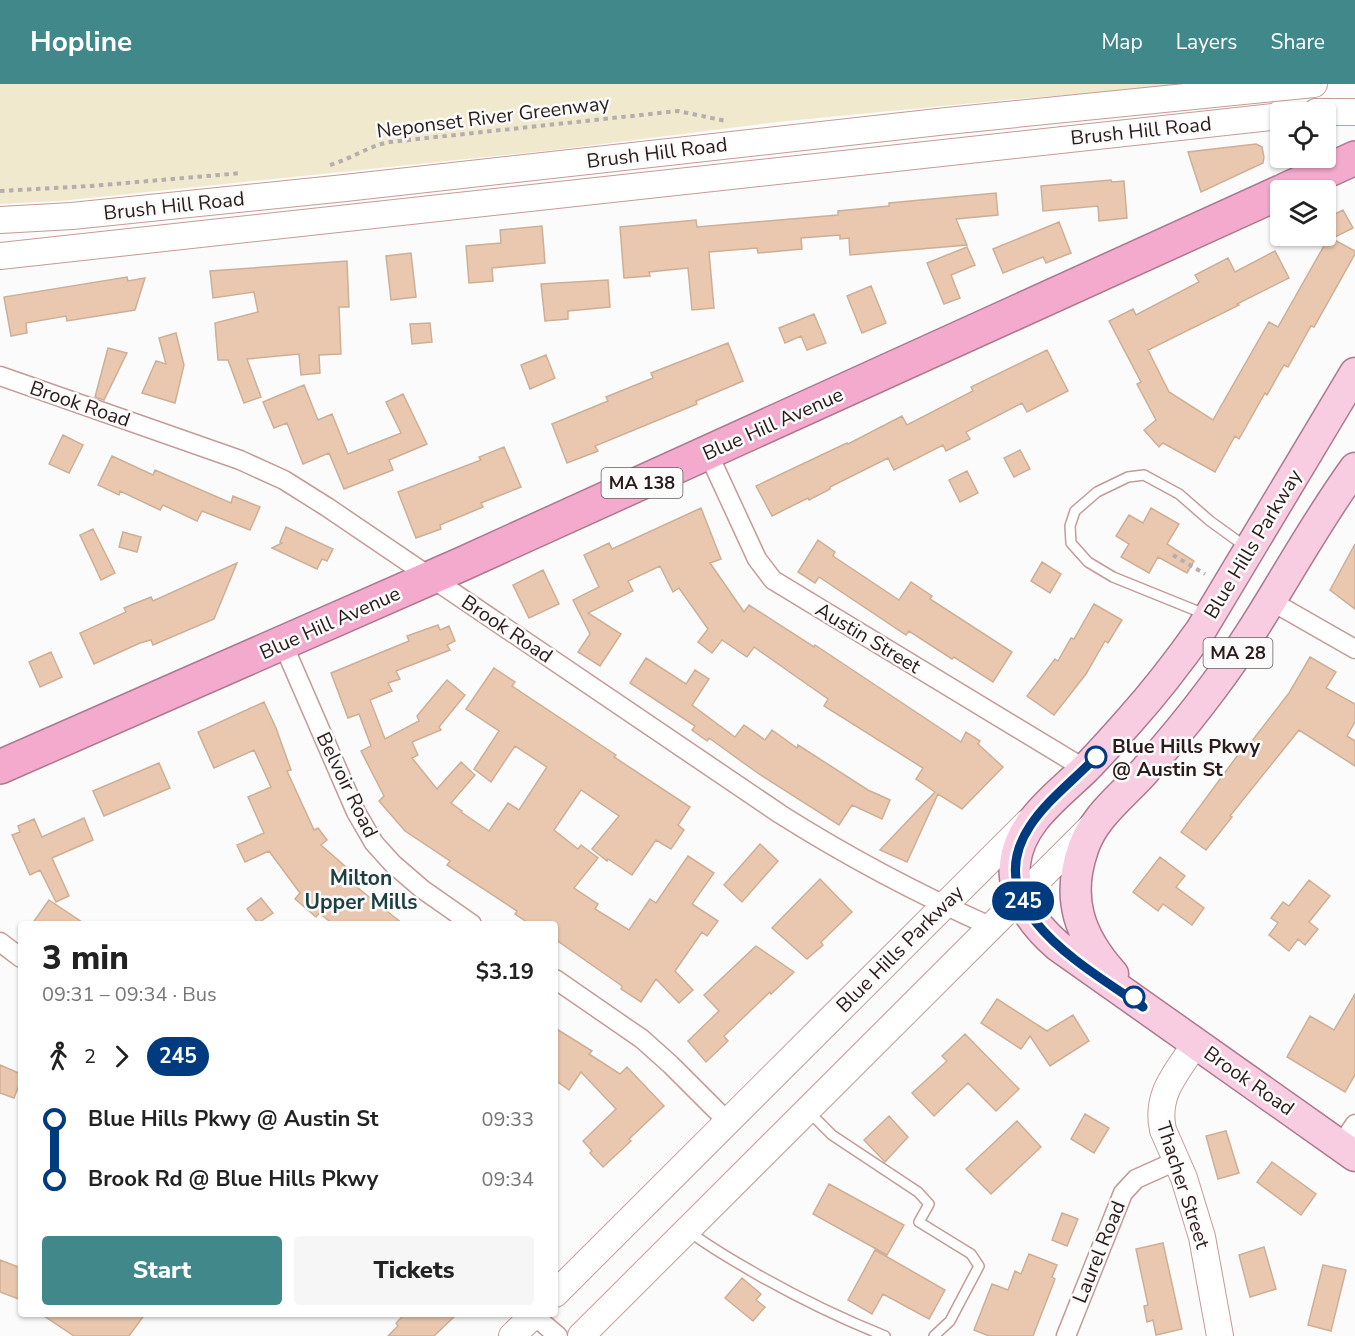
<!DOCTYPE html>
<meta charset="utf-8">
<style>
:root{--surface:#fff;--page:#f6f6f6;--text:#222;--muted:#767676;--accent:#40888a}
body{margin:0;font-family:"Nunito Sans",sans-serif;background:var(--page);color:var(--text);height:100vh;display:flex;flex-direction:column;font-size:22px;white-space:nowrap}
*{box-sizing:border-box;margin:0}
p{font-size:20px;color:var(--muted)}
.icon{flex:none;width:33px;height:33px;fill:none;stroke:currentColor;stroke-width:2;stroke-linecap:round;stroke-linejoin:round}
.map{position:relative;flex:1;overflow:hidden}
.details{position:absolute;left:18px;top:837px;width:540px;height:396px;display:flex;flex-direction:column;background:var(--surface);border-radius:6px;box-shadow:0 2px 4px #0004}
.details>*{flex:none}
.badge{padding:0 12px;border-radius:20px;font-size:21px;line-height:39px}
.controls{position:absolute;left:1270px;top:18px;display:grid;gap:12px}
.controls a{display:grid;place-items:center;width:66px;height:66px;border-radius:6px;background:var(--surface);box-shadow:0 2px 4px #0004;font-size:30px}
.map>.badge{position:absolute;translate:-50% -50%;box-shadow:0 0 0 3px #fff}
.legs{display:flex;align-items:center;gap:9px;height:66px;padding:0 24px;font-size:20px}
.legs p{margin-inline-start:auto}
.head{display:flex;align-items:center;justify-content:space-between;height:102px;padding:0 24px}
h1{font-size:33px;font-weight:800;line-height:45px}
.button{display:flex;gap:12px;margin-top:auto;padding:12px 24px}
.button a{flex:1;height:69px;border-radius:6px;background:var(--accent);color:#fff;font-size:24px;font-weight:800;line-height:69px;text-align:center}
.button a+a{background:var(--page);color:var(--text)}
ul{padding:0 24px;list-style:none}
li{display:flex;align-items:center;gap:21px;height:60px;font-size:22px}
li i{display:grid;place-items:center;width:9px;height:100%;margin:0 8px;background:currentColor}
li i::after{content:'';width:15px;height:15px;margin:-8px;border:4px solid;border-radius:50%;background:var(--surface)}
li p{margin-inline-start:auto}
li:first-child i{background:linear-gradient(#0000 50%,currentColor 0)}
li:last-child i{background:linear-gradient(currentColor 50%,#0000 0)}
header{display:flex;align-items:center;gap:36px;box-sizing:border-box;height:84px;padding:0 30px;background:var(--accent);color:#fff}
header strong{font-size:28px}
nav{display:flex;gap:33px;margin-inline-start:auto;font-size:21px}
.map>svg:first-child{display:block}
.green{fill:#f1e9ce}
.building{fill:#e9c8af;stroke:#ceaf96;stroke-width:1.5}
.lines{fill:none;stroke-linecap:round;stroke-linejoin:round}
.lane-casing{stroke:#c49b97;stroke-width:12}
.street-casing{stroke:#c49b97;stroke-width:21}
.secondary-casing{stroke:#c49b97;stroke-width:28}
.primary-casing{stroke:#ae788e;stroke-width:33}
.highway-casing{stroke:#ae788e;stroke-width:36}
.path{stroke:#b4afae;stroke-width:4;stroke-dasharray:4.5 4.5;stroke-linecap:butt}
.lane{stroke:#fff;stroke-width:9}
.street{stroke:#fff;stroke-width:18}
.secondary{stroke:#fff;stroke-width:26}
.primary{stroke:#f8cce1;stroke-width:30}
.highway{stroke:#f4aacd;stroke-width:33}
.line-1-casing{stroke:#fff;stroke-width:14}
.line-1{stroke:#003b80;stroke-width:9}
.stop-1-dot{fill:#fff;stroke:#003b80;stroke-width:3}
.labels{text-anchor:middle;dominant-baseline:central;stroke-width:5;stroke-linejoin:round;paint-order:stroke}
.shield{fill:#fbfbfb;stroke:#695e5e;stroke-width:1.5}
.shield-label{font-size:18px;font-weight:bold;fill:#2b1b1a}
.street-label{font-size:20px;fill:#2b1b1a;stroke:#fbfbfb}
.stop-label{font-size:20px;font-weight:bold;fill:#2b1b1a;stroke:#fbfbfb;text-anchor:start}
.neighbourhood-label{font-size:21px;font-weight:bold;fill:#1d3f40;stroke:#fbfbfb}
</style>
<header>
<strong>Hopline</strong>
<nav><a>Map</a><a>Layers</a><a>Share</a></nav>
</header>
<div class="map">
<svg width="1355" height="1252" viewBox="0 0 1355 1252">
<rect width="100%" height="100%" fill="#fbfbfb"/>
<path class="green" d="M0,0h1206l-190,15 -229,22 -233,29 -494,51 -60,3z"/>
<path class="building" d="M1256,60l6,3 2,10 -1,6 -62,29 -13,-40z
M1111,96l1,2 12,-1 3,37 -28,3 -1,-15 -55,5 -2,-25z
M996,109l2,22 -42,4 11,26 -117,10 -1,-17 -9,1v-4l-39,3 1,11 -44,4 -1,-5 -48,4 5,56 -22,2 -4,-42 -39,4 1,4 -26,2 -4,-51 76,-7 1,7 141,-12v-4l51,-5v-3z
M1343,126l10,18 -18,9 -9,-19z
M1059,138l12,31 -25,10 -3,-6 -40,16 -10,-24z
M542,142l3,37 -53,5 1,13 -24,2 -3,-37 35,-3 -1,-13z
M1329,153l26,14v3l-41,73 -3,-1 -23,41 -4,-2 -17,30 -2,-2 -26,46 -4,-3 -20,36 -52,-29 -4,4 -15,-17 12,-10 -19,-36 4,-2 -32,-61 24,-12 3,6 63,-33 -4,-7 33,-17 7,14 40,-21 14,27 -52,26 2,1 -91,45 21,42 44,28 56,-98 9,5z
M967,163l8,18 -24,10 9,23 -16,6 -17,-41z
M411,169l5,44 -25,3 -5,-44z
M347,177l2,46h-10l2,47 -22,1 1,18 -19,2 -2,-21 -52,5 14,38 -17,6 -16,-43h-10l-3,-37 43,-11 -4,-20 -41,6 -3,-27z
M127,193l1,4 17,-3 -10,32 -68,11 -1,-5 -40,7 1,10 -16,3 -7,-39z
M608,196l2,27 -42,4v8l-23,2 -4,-37z
M871,202l15,37 -24,10 -15,-37z
M814,230l12,29 -19,7 -6,-14 -16,7 -6,-15z
M430,239l2,19 -20,2 -2,-20z
M176,249l8,32 -9,38 -33,-10 14,-32 10,3 -7,-26z
M728,259l15,38 -47,20 1,3 -102,42 3,5 -31,12 -15,-39 56,-23 -2,-4 47,-19 -2,-5z
M108,264l19,5 -23,47 -9,-3z
M1047,266l21,41 -41,21 -5,-9 -56,29 4,7 -24,12 -3,-6 -49,25 -6,-12 -58,29v2l-21,11 -1,-2 -36,18 -16,-30 91,-43 1,1 54,-28 5,9 66,-34 -2,-4z
M546,271l9,23 -25,11 -9,-24z
M304,301l14,35 14,-6 16,40 53,-21 -15,-31 17,-8 24,50 -38,16 4,10 -49,19 -15,-36 -26,11 -16,-41 -13,5 -11,-26z
M63,351l20,10 -14,28 -20,-9z
M504,363l17,40 -40,16 2,4 -43,18 1,4 -25,9 -18,-46 83,-32 -2,-3z
M1020,366l10,19 -16,8 -10,-19z
M112,372l41,19 2,-5 76,33 2,-7 27,11 -10,23 -48,-19 -5,10 -34,-16 -3,5 -40,-19 -1,4 -21,-10z
M967,387l11,22 -18,9 -11,-22z
M701,424l20,51 -11,4 34,49 5,-7 65,42 1,-2 146,97 5,-10 14,9 -2,3 25,23 -41,42 -24,-15 -31,68 -27,-12 55,-58 -19,-13 7,-11 -99,-62 4,-7 -74,-52 -7,10 -25,-17 -10,13 -14,-11 10,-13 -29,-41 -6,4 -13,-26 -32,15 5,10 -45,22 33,21 -21,32 -22,-14 12,-18 -17,-34 26,-13 -15,-32 25,-12 3,6z
M1151,424l28,16 -12,20 27,17 -7,12 -29,-16 -9,16 -28,-16 8,-13 -13,-8 13,-21 14,8z
M286,443l47,22 -6,12 -5,-2 -5,10 -45,-21 10,-5 -2,-1z
M93,445l22,44 -14,7 -21,-45z
M123,448l18,5 -4,15 -18,-5z
M818,456l17,12 -2,4 66,44 12,-18 21,14 -2,3 82,53 -19,30 -39,-25 -2,2 -43,-28 -3,4 -87,-58 -4,6 -17,-11z
M1355,460v65l-25,-19z
M1042,478l19,12 -11,19 -19,-12z
M237,479l-23,56 -61,26 -2,-5 -11,3 -46,21 -14,-31 46,-21 -2,-4 27,-11 2,4z
M543,486l16,34 -30,14 -16,-33z
M1094,520l28,16 -14,23 -3,-2 -19,33 -32,41 -27,-19 28,-37 3,2 13,-23 3,1z
M438,541l2,5 9,-4 6,15 -8,4 3,5 -54,21 4,8 -12,4 4,8 -22,9 15,39 34,-18 -2,-5 30,-36 18,15 -26,32 2,3 -29,12 6,13 -6,3 25,31 24,-27 14,13 -24,28 11,8 -1,1 28,19 19,-28 11,7 28,-43 -32,-21 -24,36 -17,-13 25,-38 -33,-22 28,-41 21,14 -3,4 104,69 -2,2 76,50 -12,18 6,5 -13,19 -15,-9 -24,35 -24,-16 -1,2 -15,-12 27,-33 -38,-26 -27,40 24,19 3,-4 17,13 -24,30 24,16 -3,5 34,21 21,-31 6,4 32,-47 26,17 -22,31 26,17 -11,15 -5,-4 -27,39 18,19 -14,13 -23,-24 -15,23 -20,-13 1,-3 -67,-47v-15h-25l-15,-10 2,-3 -70,-46 3,-4 -45,-30 -26,-30 5,-5 -23,-45 10,-5 -12,-32 -11,4 -17,-45 78,-32 -2,-5z
M51,568l11,25 -22,10 -11,-25z
M1310,573l26,15 -10,16 29,16v18l-8,14 8,5v25l-56,-36 -69,86 2,1 -26,33 -25,-18 62,-84 2,2 44,-57z
M646,574l40,26 9,-14 14,9 -17,26 43,32 9,-12 21,15 7,-10 25,18 1,-3 70,45 22,10 -8,19 -30,-14 -13,20 -80,-51 -50,-36 -2,3 -15,-11 3,-4 -65,-43z
M264,618l12,26 15,42 -4,1 27,59 4,-2 9,12 -6,5 33,29 -6,6 55,44h-70l-14,-11 -3,4 -21,-18 5,-6 -31,-42 -24,11 -8,-17 27,-12 -16,-36 23,-10 -17,-37 -40,18 -16,-36z
M159,679l11,25 -66,28 -11,-25z
M84,734l9,22 -41,18 17,38 -13,6 -16,-32 -10,5 -18,-40 8,-3 -2,-6 16,-7 8,18z
M760,760l18,17 -36,41 -18,-17z
M1160,773l25,19 -9,11 28,21 -12,17 -29,-21 -5,7 -25,-19z
M820,795l32,33 -31,30 2,3 -16,14 -35,-31z
M1309,796l21,16 -21,26 9,7 -13,16 -7,-6 -9,12 -20,-16 9,-12 -7,-5 12,-16 6,4z
M261,814l12,15 -15,10 -11,-14z
M49,816l36,24h-53z
M756,862l38,26 -23,22 -1,-2 -46,44 4,5 -22,21 -18,-21 31,-30 -15,-16z
M1355,910v81l-10,17 -58,-35 23,-41 24,14z
M997,915l50,32 26,-16 16,26 -39,25 -20,-30 -9,13 -40,-26z
M555,944l37,23 -3,3 31,20 7,-7 37,39 -35,33 2,2 -28,26 -13,-14 2,-2 -9,-10 33,-32 -35,-37 -12,18 -14,-10z
M965,950l54,55 -23,22 -28,-28 -34,33 -22,-23 35,-32 -5,-5z
M0,981l21,9v6l-7,18 -14,-5z
M1085,1030l24,14 -15,25 -23,-14z
M889,1032l19,21 -23,25 -21,-22z
M1017,1037l24,26 -50,47 -25,-25z
M1226,1047l13,42 -21,6 -12,-43z
M1272,1078l44,32 -15,21 -44,-33z
M829,1100l75,41 -17,30 -74,-41z
M1062,1129l16,6 -11,27 -15,-6z
M1163,1159l19,86 -26,6 -3,-15 -6,2 -3,-16 4,-1 -12,-56z
M1264,1163l12,42 -26,8 -11,-42z
M875,1166l70,40 -16,29 -46,-25 -11,20 -24,-14z
M1029,1170l28,11 -5,12 3,2 -22,57h-44l-15,-6 18,-46 16,6 7,-19 6,3z
M0,1176l21,8v32l-21,-8z
M1323,1181l23,5 -15,61 -23,-6z
M742,1194l19,16 -5,6 9,7 -12,14 -28,-23z
M41,1230h104l-16,22h-55z
M405,1230h52l-23,22h-46l10,-10 -2,-3z"/>
<g class="lines">
<g class="lane-casing">
<path id="lane" d="M1207,531l-94,-38 -25,-15 -17,-19 -1,-17 5,-15 22,-19 31,-15 16,-2 35,19 31,27 36,26
M808,1027l24,24 86,57 11,12 -10,18 52,32 8,12 -29,55 -16,15
M690,1148c22,17 46,30 70,44 41,23 82,43 125,60"/>
</g>
<g class="street-casing">
<path id="street" d="M0,292l240,84 44,20 43,27 453,307c68,43 138,80 212,113
M708,369l49,106 16,21 312,189
M1271,517l84,48
M283,560l73,168 18,31 19,21 29,25 50,35
M0,858l21,16
M555,895l87,60 29,26 56,56
M1340,1062l15,-22
M532,1230l26,22
M1066,1252l57,-143 13,-14 40,-18"/>
</g>
<g class="secondary-casing">
<path id="secondary" d="M1316,28h39
M0,136l72,-4 273,-28 602,-67 367,-37
M0,172l1281,-140
M1196,959c-19,29 -41,51 -33,87l21,48 18,59 18,99
M555,1210l473,-472
M512,1252l23,-22
M581,1252l510,-509"/>
</g>
<g class="primary-casing">
<path id="primary" d="M1355,289l-154,257c-22,31 -45,61 -71,90 -15,17 -30,34 -46,50 -28,27 -65,53 -69,94 -4,32 20,62 43,82l297,210
M1113,890c-34,-38 -47,-76 -30,-125 10,-31 37,-51 59,-75 25,-28 49,-57 72,-88 52,-69 90,-148 141,-218"/>
</g>
<g class="highway-casing">
<path id="highway" d="M1285,106l70,-32
M0,683l462,-203 819,-372"/>
</g>
<path class="path" d="M330,81c21,-6 38,-19 60,-23l288,-31 48,10
M0,107l91,-5 151,-13
M1173,471l32,19"/>
<use href="#lane" class="lane"/>
<use href="#street" class="street"/>
<use href="#secondary" class="secondary"/>
<use href="#primary" class="primary"/>
<use href="#highway" class="highway"/>
</g>
<g class="lines">
<g class="line-1-casing">
<path id="line-1" d="M1096,673c-22,23 -49,43 -66,69 -55,83 58,142 113,181l-9,-10"/>
</g>
<use href="#line-1" class="line-1"/>
</g>
<g class="stop-1-dot">
<circle cx="1096" cy="673" r="10"/>
<circle cx="1134" cy="913" r="10"/>
</g>
<g class="labels">
<g class="shield">
<rect x="601.5" y="384" width="81" height="30" rx="4.5"/>
<rect x="1203.5" y="554" width="69" height="30" rx="4.5"/>
</g>
<g class="shield-label">
<text x="642" y="399">MA 138</text>
<text x="1238" y="569">MA 28</text>
</g>
<g class="street-label">
<text transform="translate(493 33) rotate(-7)">Neponset River Greenway</text>
<text transform="translate(1141 47) rotate(-6)">Brush Hill Road</text>
<text transform="translate(657 69) rotate(-7)">Brush Hill Road</text>
<text transform="translate(174 122) rotate(-6)">Brush Hill Road</text>
<text transform="translate(80 320) rotate(19)">Brook Road</text>
<text transform="translate(773 340) rotate(-24)">Blue Hill Avenue</text>
<text transform="translate(1253 460) rotate(-59)">Blue Hills Parkway</text>
<text transform="translate(330 539) rotate(-24)">Blue Hill Avenue</text>
<text transform="translate(507 545) rotate(34)">Brook Road</text>
<text transform="translate(868 554) rotate(31)">Austin Street</text>
<text transform="translate(347 701) rotate(64)">Belvoir Road</text>
<text transform="translate(900 865) rotate(-45)">Blue Hills Parkway</text>
<text transform="translate(1249 997) rotate(35)">Brook Road</text>
<text transform="translate(1183 1101) rotate(72)">Thacher Street</text>
<text transform="translate(1099 1168) rotate(-68)">Laurel Road</text>
</g>
<g class="stop-label">
<text x="1112" y="662">Blue Hills Pkwy<tspan x="1112" dy="23">@ Austin St</tspan></text>
</g>
<g class="neighbourhood-label">
<text x="361" y="794">Milton<tspan x="361" dy="24">Upper Mills</tspan></text>
</g>
</g>
</svg>
<div class="controls">
<a><svg class="icon" aria-label="locate" viewBox="0 0 24 24"><circle cx="12" cy="12" r="6"/><path d="M12 2v4M12 18v4M2 12h4M18 12h4"/></svg></a>
<a><svg class="icon" aria-label="layers" viewBox="0 0 24 24"><path d="M12 4l9 5-9 5-9-5zM3 14l9 5 9-5"/></svg></a>
</div>
<b class="badge" style="left:1023px;top:817px;background:#003b80;color:#fff">245</b>
<section class="details">
<div class="head"><div><h1>3 min</h1><p>09:31 – 09:34 · Bus</p></div><b>$3.19</b></div>
<div class="legs"><svg class="icon" aria-label="walk" viewBox="0 0 24 24"><circle cx="13" cy="4" r="2"/><path d="M13 8l-2 6 4 7M11 14l-3 7M7 12l3-4h3l4 4"/></svg>2<svg class="icon" aria-label="forward" viewBox="0 0 24 24"><path d="M9 5l7 7-7 7"/></svg><b class="badge" style="background:#003b80;color:#fff">245</b></div>
<ul>
<li><i style="color:#003b80"></i><b>Blue Hills Pkwy @ Austin St</b><p>09:33</p></li>
<li><i style="color:#003b80"></i><b>Brook Rd @ Blue Hills Pkwy</b><p>09:34</p></li>
</ul>
<div class="button"><a>Start</a><a>Tickets</a></div>
</section>
</div>
